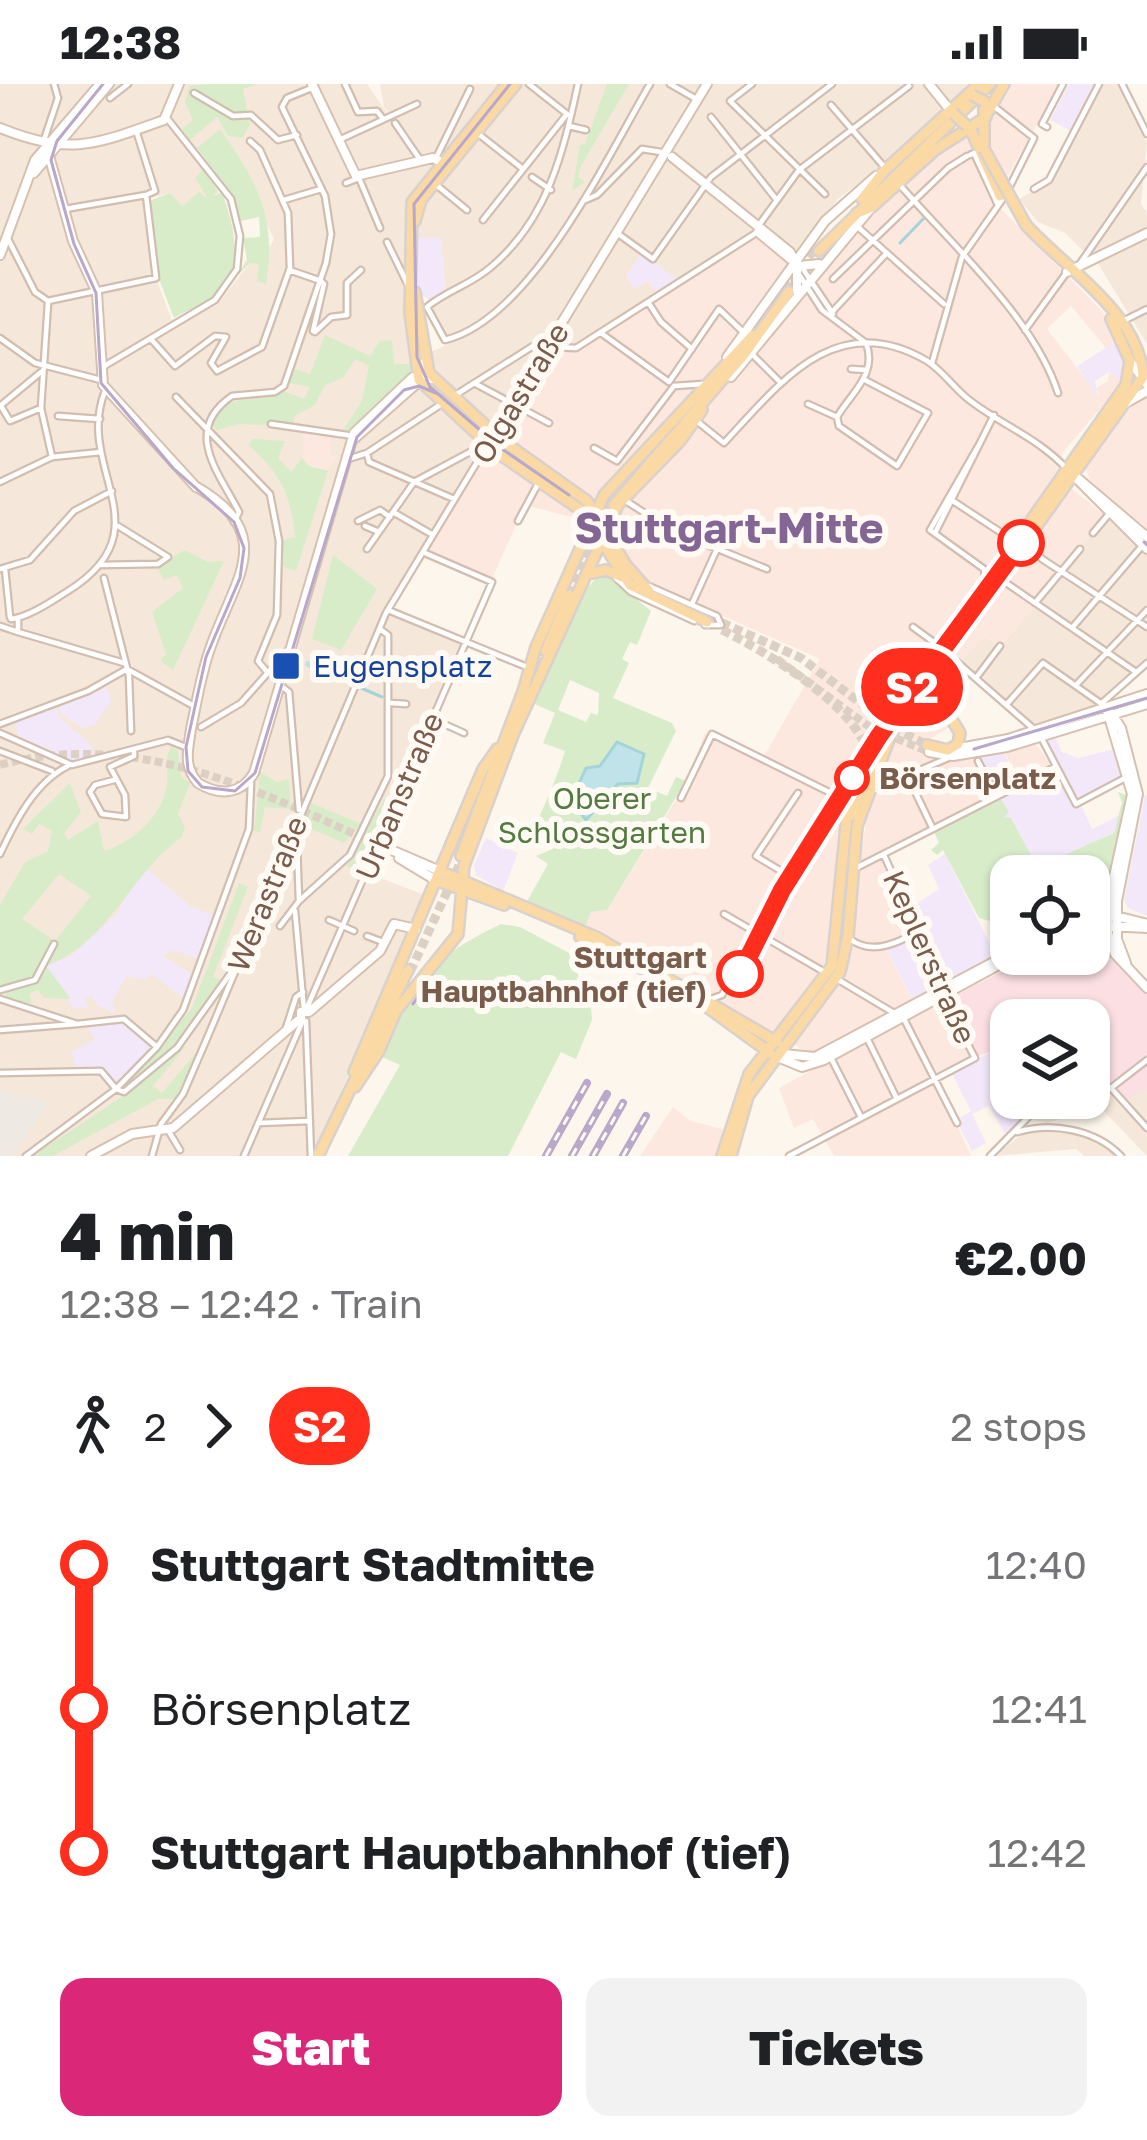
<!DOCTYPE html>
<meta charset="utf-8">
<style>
:root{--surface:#fff;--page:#f2f2f2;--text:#202124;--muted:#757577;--accent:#db2777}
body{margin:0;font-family:"Golos Text",sans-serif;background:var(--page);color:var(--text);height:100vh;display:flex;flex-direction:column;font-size:45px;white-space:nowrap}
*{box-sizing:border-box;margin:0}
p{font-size:39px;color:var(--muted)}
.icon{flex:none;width:66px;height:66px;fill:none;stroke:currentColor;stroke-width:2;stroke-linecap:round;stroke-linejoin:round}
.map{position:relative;height:1072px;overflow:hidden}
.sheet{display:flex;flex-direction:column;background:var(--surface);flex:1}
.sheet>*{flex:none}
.badge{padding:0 24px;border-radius:39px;font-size:42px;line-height:78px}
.controls{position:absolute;left:990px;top:771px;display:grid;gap:24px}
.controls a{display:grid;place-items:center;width:120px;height:120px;border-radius:24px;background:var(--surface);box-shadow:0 3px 9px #0004;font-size:60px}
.map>.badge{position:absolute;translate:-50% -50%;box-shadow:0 0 0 6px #fff}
.legs{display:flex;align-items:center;gap:18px;height:132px;padding:0 60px;font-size:39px}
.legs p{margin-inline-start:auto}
.summary{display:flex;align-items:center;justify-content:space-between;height:204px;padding:0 60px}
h1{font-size:66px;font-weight:800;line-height:90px}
.button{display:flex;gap:24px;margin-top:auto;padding:24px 60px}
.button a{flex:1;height:138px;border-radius:24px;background:var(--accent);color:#fff;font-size:48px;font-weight:800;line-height:138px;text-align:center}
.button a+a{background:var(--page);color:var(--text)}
ul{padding:0 60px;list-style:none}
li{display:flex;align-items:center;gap:42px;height:144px;font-size:45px}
li i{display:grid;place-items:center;width:18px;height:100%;margin:0 15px;background:currentColor}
li i::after{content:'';width:30px;height:30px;margin:-15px;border:9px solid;border-radius:50%;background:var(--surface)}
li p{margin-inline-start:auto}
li:first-child i{background:linear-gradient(#0000 50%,currentColor 0)}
li:last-child i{background:linear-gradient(currentColor 50%,#0000 0)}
.status{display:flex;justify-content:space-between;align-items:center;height:84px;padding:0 60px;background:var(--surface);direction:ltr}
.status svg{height:33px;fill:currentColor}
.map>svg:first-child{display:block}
.residential{fill:#f5e8da;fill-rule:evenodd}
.commercial{fill:#fde8e0}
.industrial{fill:#efe9e4}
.education{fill:#f3e8fa}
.medical{fill:#fbdfe3}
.green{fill:#d8ecc9;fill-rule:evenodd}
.water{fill:#bfe3e8;stroke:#a5d3da;stroke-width:3}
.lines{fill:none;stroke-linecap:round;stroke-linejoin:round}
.stream{stroke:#a5d3da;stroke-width:3}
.canal{stroke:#bfe3e8;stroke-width:6}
.secondary-tunnel{stroke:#dcd0c4;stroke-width:8;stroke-dasharray:8 4;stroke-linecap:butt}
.primary-tunnel{stroke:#dcd0c4;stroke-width:9;stroke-dasharray:9 4.5;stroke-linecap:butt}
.street-casing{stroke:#d1beb0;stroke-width:9}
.secondary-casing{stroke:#d6c0b0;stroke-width:12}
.primary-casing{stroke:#dad1cd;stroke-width:14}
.street{stroke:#fff;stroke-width:4.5}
.secondary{stroke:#fff;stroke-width:8}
.primary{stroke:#fbd9a5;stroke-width:9}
.tram{stroke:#b9a8c9;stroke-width:3}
.rail-casing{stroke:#b9a8c9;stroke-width:8}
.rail{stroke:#fffaf3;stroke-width:3;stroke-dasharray:9;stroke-linecap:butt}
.primary-bridge-casing{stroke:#dad1cd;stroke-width:14;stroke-linecap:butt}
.primary-bridge{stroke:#fbd9a5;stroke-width:9}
.line-1-casing{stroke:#fff;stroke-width:27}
.line-1{stroke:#ff2e1d;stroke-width:18}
.stop-1-dot{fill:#fff;stroke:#ff2e1d;stroke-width:6}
.transit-dot{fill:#1a4fb4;stroke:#fffaf3;stroke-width:4.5}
.labels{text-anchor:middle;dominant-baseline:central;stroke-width:12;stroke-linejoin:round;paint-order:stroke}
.street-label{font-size:30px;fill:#7a5c4d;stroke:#fffaf3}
.transit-label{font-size:30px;fill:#164399;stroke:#fffaf3;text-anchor:start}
.stop-label{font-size:30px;font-weight:bold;fill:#7a5c4d;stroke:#fffaf3;text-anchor:start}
.park-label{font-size:30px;fill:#537a41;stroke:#fffaf3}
.district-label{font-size:42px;font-weight:bold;fill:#846695;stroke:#fffaf3}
</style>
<div class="status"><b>12:38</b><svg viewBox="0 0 49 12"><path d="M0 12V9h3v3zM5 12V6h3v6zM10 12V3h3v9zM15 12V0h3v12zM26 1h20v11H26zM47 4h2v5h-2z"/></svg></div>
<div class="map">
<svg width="1147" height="1072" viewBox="0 0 1147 1072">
<rect width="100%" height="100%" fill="#fdf6ec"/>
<path class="residential" d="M0,0h96l-45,52 -13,4 9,21 12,-7 10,-21 44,-49h254l51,73 18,8 -26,31 -2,129 6,53 72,66 -99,166 74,35 -58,140 -11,20 -5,-6 -40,66 80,31 -114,260h-313zM220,46l54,109 -14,25 -9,-2 -31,39 -45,27 -18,-47 -13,-81 26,-7 13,16 36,-16 -27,-40z
M380,0h121l-51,63 -28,9 -38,-49z
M519,0h455l-46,46 -90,69 -45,59 -148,52 -74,41 -21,-4 -54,84 -59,-52 -12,-24 23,-11 -18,-30 -2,-15 17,-10 -4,-51h-23l-1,-19 2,-10z
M1101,0h16l30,59 -6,61 6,9v131l-50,-82 36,-20 -40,19 -28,-28 -27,-11 -19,-23 33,-18z
M1105,431l42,37v108l-52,47 -59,19 -78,-63 27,-26 16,10z
M1147,977v95l-48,-50 -51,17 -16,-3 20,-22h37v-8h17z
M1056,1045l32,9 29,18h-33l-8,-7 -82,7 31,-24z"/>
<path class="commercial" d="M1005,0h55l-57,100 -16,-35 -1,-22z
M965,48l32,73 105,106 15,30 -11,7 -35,-42 -24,23 53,69 -4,-10 12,-7 1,-9 14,10 -60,70 -4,17 -1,9 47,37 -104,132 -16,-10 -27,26 -23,-17 -74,108 -13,36 -17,162 -7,21 -48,65 -109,-68 -83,-39 7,-19 16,-2 77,-123 21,-54 58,25 57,-99 -176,-78 -66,-89 -78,-58 51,-87 14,5 36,-16 159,-103 52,44 90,-96z
M1147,309v135l-3,3 -54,-51 -6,-15 26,-39z
M303,347l28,3v21l5,1 -8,15 -20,-5 -6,-8z
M486,360l100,77 -61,-16 -34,76 -69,-30z
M920,610h13l20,31 -25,15 30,18 18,-2 20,40 -114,57 31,78 -29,15 35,67 23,-8 31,53 -36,23 34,75h-137l-21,-37 -19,9 -15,-40 31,-17 -3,-17 -14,-11 51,-75 28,-185z
M1034,658l17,23 -32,16 -16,-31z
M673,1023l18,14 32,8 -5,27h-78z"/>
<path class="industrial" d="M0,1007l50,10 -39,55h-11z"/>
<path class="education" d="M1069,0h26l-24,47 -21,-11z
M418,154h23l4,52 -17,9 -10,-7z
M642,169l36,27 -21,14 -9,-13 -14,8 -8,-14z
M1117,257l9,21 -3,20 -14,-10 -14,9 3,18 -21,-33z
M106,604l6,13 -18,24 -12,3 -20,-14 -3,-7z
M56,623l4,11 29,25 5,12 -23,6 -52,-25 -6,-14z
M1053,648l9,20 16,6 36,-9 10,28 -45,23 13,29 28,-14 -6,18 -76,34 -43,-63 -19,-48 26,-6 20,37 37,-18 -15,-27z
M1145,711h2v121l-19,-8 -4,-8z
M486,754l32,15 -15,38 -27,-16 -2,-10z
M945,770l51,102 -83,45 -27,-52 33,-15 -9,-26 29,-19 -11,-24z
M146,784l45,39 26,9 -14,44 -31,-10 -9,7 32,19 -10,23 -34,-25 -5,6 -19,-4 -15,25 2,12 -17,-8 -5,-9 -8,3 4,8 -14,2 -29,-43 26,-10 47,-43 13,-29z
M112,936l13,1 27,26 -35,36 -16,-15 -25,1 -5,-17 24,-13 -8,-13z
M995,966l16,33v15h6l9,20 -20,18 -17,-30 -17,8 14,29 -14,8 -16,-31 15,-9 -20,-39z"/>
<path class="medical" d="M1089,843l15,2 6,22 37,39v99l-21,10 -15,-15 -22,-3v-61h-78v66l-16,-36 -19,7 -27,-58 85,-45h55z"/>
<path class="green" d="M208,0h49l-14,5 7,36 -8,13 -14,-2 -11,-19 -27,23 -8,-11 11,-9 -8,-18 4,-16z
M607,0h22l-48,82 -3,11 7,5 -13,9 8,-46 5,-1z
M220,45c38,54 57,88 46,155l-9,-3 2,-17 -9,-1 -11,11 8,-15 -4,-21 17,-1 -1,-20 -18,4 -12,-31 -32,-42z
M203,86l15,21 -7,5 11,-3c12,32 24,76 -6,102 -10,9 -28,14 -42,23l-15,-39 -10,-78 21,-8 12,13 17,-14 9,7 -13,-21z
M325,251l45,21 10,-15 12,-1 2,24h16l1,9 -59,57h-9l19,-29 7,-35 -14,-7 -12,19 -18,7 -10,20 -21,11 -1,10 -54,-2 -22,6 -5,-5c16,-38 45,-18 72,-34l20,8 6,-12 -21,-4 5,-14 16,5z
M253,355l32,2 -7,17 13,14 11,-14 7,8 19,5 -32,100 -15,-5v-25l14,-4c-4,-42 -15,-65 -47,-92z
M185,466l23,12 16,-1 -51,109 -13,-9 6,-7 -14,-42 31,-24 -6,-13 -13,5 -8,-14z
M333,471l44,34 -36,61 -29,-11z
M602,488l49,39 -14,34 -7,-3 -8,17 7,4 -16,35 59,25 4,8 -28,57 19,8 9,-19 10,4 -79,129 -16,2 -7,19 -59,-26 23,-41 -12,-8 17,-7 -6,-17h-14c11,-27 23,-51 32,-81l-22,-8 12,-30 -25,-11 57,-114zM570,596l29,13 -1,22 -7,-2 -5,9 -28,-12z
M171,663l7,4 3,26 9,6 -12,31 7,13 -3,10c-53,37 -70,104 -136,129l25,33 -27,-1 -6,-8 -9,4 3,9 -25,-1 -2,-12 28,-6 11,-16 -18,16 -26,5v-84l25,-43 23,-11 4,-20 -13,-7 -7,10 -9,-5 47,-46 11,29 -17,21 4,7 30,-19 6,30c28,-9 58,-33 63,-67 2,-15 -4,-22 4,-37zM59,790l32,22 -36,45 -33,-22z
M260,688l17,10 12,-3 2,30 -26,-2 -5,25 -6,-1z
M1118,708l11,4 -25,96 -12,6 -3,-22h-78v55l-3,-5 -29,-8 -36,-68 -6,5 -6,-5 8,-7 -5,-11 67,-33 8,13 -5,5 7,1 26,49 77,-34 8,-31z
M384,715l8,6 -28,67 -18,-6z
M309,718l52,22 -17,19 -44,-19z
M239,799l9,4 -35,90 9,3 -41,59 -51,44 62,-75z
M501,840l19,3 49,26 22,54 1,13 -16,39 -15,-7 -53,104h-160l52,-91 -22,-10c30,-71 54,-98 123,-131z
M187,961l-34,41 9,7 38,-45 -25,51h-17l-105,57h-20l93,-62z"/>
<path class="water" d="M617,658l27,12 -7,29 -19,1 -32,36 -15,-19 15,-33 14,-2z"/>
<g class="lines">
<path class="stream" d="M900,159l24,-25
M361,604l21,9"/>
<path class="canal" d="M308,580l6,3"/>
<path class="secondary-tunnel" d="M777,575l94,69 58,24
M0,681c136,-37 258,26 381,81"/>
<path class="primary-tunnel" d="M785,206l30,-42
M584,465l25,-48
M569,511l23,-50
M709,533l92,41 91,69 35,18
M722,546c42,20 139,79 146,126
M410,888l53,-115"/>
<g class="street-casing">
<path id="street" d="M345,0l13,28 19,-1 6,8
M529,0l38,30
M578,0c-15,69 -30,135 -87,183 -19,17 -45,24 -64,40l18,33c86,-21 161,-181 205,-256
M670,0l28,16
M752,0l-22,17 95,93
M1122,0l25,50
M194,9l39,23 18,-1 27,25 19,-5
M110,14l18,-14
M991,20l43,34 -26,52
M831,21l55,64
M711,33l65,82
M395,39l26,38
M569,42l17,4
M1047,43l-5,-3 21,-40
M476,48l47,37
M44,56l14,-42 -4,-14
M339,56l78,-36
M970,71l4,-2 24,52
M436,74l34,-69
M532,93l19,13
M346,99l13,-5 21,50
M434,99l33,27
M899,100c52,60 135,134 159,209
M1034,105l15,-9 50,-96
M284,116l37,-11
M583,117l14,-6 45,-46 19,3
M65,125l81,-14
M483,136l84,-106
M759,141l40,-55 110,-84
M859,144l85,76
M617,149l36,26 58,-82 121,-93
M7,153l28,55 13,9 108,-23 -10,-83 9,-4 -19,-61
M387,158l20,41
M1079,181l68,-98
M803,185l30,45
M289,186l32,11
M800,192l22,34 44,33
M833,195l115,-111 19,-12
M648,218l13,20 31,27
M48,219l-7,105 11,49
M832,228l53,-57
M1125,236l22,-11
M1025,246l42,-58
M313,247l11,-47 -3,-3
M315,248l16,-15 16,-2v-32l14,-13
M601,249l68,49
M226,253l-15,26 6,8 45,-24 28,-79 -2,-55 -28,-63 -10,-9
M0,254l35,25 66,17
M151,255l24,27 40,-30 11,1
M753,271l26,26
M932,279l30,-106 40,-57
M101,284l114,-68 22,-31 3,-33 -9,-37 -65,-82
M851,285l16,1
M669,298l50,-73 23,22
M474,299l75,40
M674,302l29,-2
M457,310l76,-48 43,2 180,-115
M176,313l94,97 9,47 -2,74 -19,46 9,11
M808,320l29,13 2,9 58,40 31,-53 -63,-33
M0,322l41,-34
M1,322l9,15 31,-13
M58,332l42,3
M837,333c14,-24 41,-43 29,-74
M698,338l26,21c55,-59 112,-136 203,-82 16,10 26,26 41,38 33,26 69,38 99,70
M271,340l83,12
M980,359l-50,87 54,39 1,12
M594,364l23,13 57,-75
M367,369l2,9 85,37
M348,375l19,-6 76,-50
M0,398l52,-25 49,-5
M626,417l45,29 96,39
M953,417l55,36 13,-2
M393,428l40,23
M358,437l22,-11 10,7
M518,437l21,-39
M234,438l5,-10c-19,-38 -58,-81 -7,-116l43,-4 9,-6 42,-123 5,-29 -6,-38 -43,-89 5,-9 27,-11
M365,442l14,6
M935,449l59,-118
M1093,449l16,-19
M1027,458l15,17 105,68
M367,465l47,-67 71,-38
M99,481l59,-1 10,-7 -50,-31
M0,485l30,-9 44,-49 38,-20
M5,485l5,48
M104,494l25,98 2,55
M616,494l15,14 63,29
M999,494l137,94
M649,502l68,30 4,9
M1035,519l45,-54
M692,520l25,-55
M388,526l139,57
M11,535c18,-2 41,-18 57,-28 99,-62 6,-122 37,-200
M705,541h16
M0,542l18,6v-12
M913,543l26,19
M1072,544l70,-82
M18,548l106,31
M957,578l78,68
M976,594l24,-32
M1077,600l70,-74
M280,601l9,7 10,118
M391,619l15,1
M1102,619l45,-40
M1007,620l36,-41 63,44
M433,635l31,14
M0,640l88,-33 39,-22 67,37
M201,643l40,-24 48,-54
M0,649l72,32 96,-25 20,8
M1042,655l34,65 51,-27
M0,667l52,20
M978,677l18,36
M907,691l26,54
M114,696l-19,5 -5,7 12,22 24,3 -1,-22 -15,-28 24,-11v-7
M871,707l77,-33
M681,714l31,-64 137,68
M0,770c15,-32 35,-72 68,-88
M884,771l58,131
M856,784l199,-101
M791,793l-35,-21 42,-63
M299,817l51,-46 38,-79v-141l-8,-6
M295,827l9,99
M724,830l104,60
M329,836l25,11
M280,842l19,-25 -2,-57 -7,-8
M367,852l16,6
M850,855c21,16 45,5 66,-6
M837,895l67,40 53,104
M0,906l35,-10 19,-36
M0,915l77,25 47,-5 33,28
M711,915l11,-4 116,-197
M306,926l186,-428 -67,-29
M306,937l5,135
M286,944l10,-31 7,-5
M0,946l77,-6
M868,956l29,59
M831,974l30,59
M0,989l101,-2 15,18
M1089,999l22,5
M1111,1004l36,40
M1111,1004l36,-28
M116,1005l8,3 53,-44 58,-81
M258,1039l52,-2
M168,1046l12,20
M1017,1048c35,-10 78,-3 104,24
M26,1072l90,-67 41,-42 26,-37 66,-181 2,-46
M152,1072l9,-32 22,-30 25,-58 178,-423 102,-169
M244,1072l59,-136
M789,1072l186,-98 -32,-61
M990,1072l57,-58"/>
</g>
<g class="secondary-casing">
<path id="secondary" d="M312,0l44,92 77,-18 14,7
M929,0l21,26
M0,44c71,28 94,17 164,-8l15,-36
M46,61l27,96 24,52 6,92 93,102
M672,73l118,95 7,13v26
M34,89l75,-89
M758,148l41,34 20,-2
M0,171l35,-95 65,-76
M1067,188l80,-39
M727,273l98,-136 51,-45
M1130,277l17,23
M731,293l140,-169
M1124,320l23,-13
M355,354l59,-52 10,-23
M488,360l219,-360
M1072,390l75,75
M1074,391l73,62
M195,402c84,48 40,92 16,160 -10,27 -14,55 -20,83 -3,21 -8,37 7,54 21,13 43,12 56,-10l100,-340 59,-56 20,2
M1106,623l26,87 -21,96 -3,43 7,21 32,34
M1108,624l13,20 17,66 -21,107v38l9,24
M949,666l59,-11 139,-45
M929,668l24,4 54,-9 140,-43
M382,762l58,25
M399,774l38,23
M1089,834l27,-2 31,8
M1089,841l58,3
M783,970l32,3 186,-99
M780,974l22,9 22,-7 195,-106
M91,1072l41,-22 41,-6 128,-110v-6h8l71,-61 14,-27 22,5"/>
</g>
<g class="primary-casing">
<path id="primary" d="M507,0l-95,118 -2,111 9,67 76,71 87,60 48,74 77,37
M984,17v48
M988,28l16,-28
M970,44l30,68
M862,115l22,-28 95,-87
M857,129l15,-6 63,-57 51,-33
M415,137l6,-21 95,-116
M819,167l171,-167
M415,208l14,81 71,66 87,62 39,64 23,26
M614,421l129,-149 46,-64
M613,426l68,-70 21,-30
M588,490l18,-4 16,7
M546,567l23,-56
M524,604l12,-41 68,-152 149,-160
M915,611l20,-3 25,41 -2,11 -10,6 -21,-5
M852,731l16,-52
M461,772l64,-170
M442,788l156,66 179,104
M438,797l66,24
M580,853l65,33
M696,915l74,54
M354,988l129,-303 14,-20
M355,1003l24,-36 17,-40 62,-77 6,-68 49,-131 104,-228
M318,1072l90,-186
M722,1072l27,-82 83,-108 15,-150 12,-50 267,-381 4,-24 -19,-42
M731,1072l17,-60 92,-124 8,-36 9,-110 37,-100 249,-349c-3,-63 -78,-109 -117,-152"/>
</g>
<use href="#street" class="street"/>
<use href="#secondary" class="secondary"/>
<use href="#primary" class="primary"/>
<path class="tram" d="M103,0l-46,57 -6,19 23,84 22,49 5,90 72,85 61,54 10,26 -4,30 -34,79 -20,90 2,24 14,16 33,4 20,-18 102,-336 47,-47 15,-4 19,8
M510,0l-96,120 3,153 13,30 72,62 67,46
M1144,458l3,3
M974,665l173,-51
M413,920l15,-21"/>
<g class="rail-casing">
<path id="rail" d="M546,1072l41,-73
M572,1072l35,-62
M593,1072l30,-53
M623,1072l23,-40"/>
</g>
<use href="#rail" class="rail"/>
<g class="primary-bridge-casing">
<path id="primary-bridge" d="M972,11l12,6
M953,29l14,13
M984,65l42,76"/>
</g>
<use href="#primary-bridge" class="primary-bridge"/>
</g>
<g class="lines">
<g class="line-1-casing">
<path id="line-1" d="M740,890l42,-84 97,-154 142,-193"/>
</g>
<use href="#line-1" class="line-1"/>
</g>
<g class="stop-1-dot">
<circle cx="1021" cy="459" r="21"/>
<circle cx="852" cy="694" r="15"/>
<circle cx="740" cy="890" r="21"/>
</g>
<rect class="transit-dot" x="271" y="567" width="30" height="30" rx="6"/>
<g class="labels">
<g class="street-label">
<text transform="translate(520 309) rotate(-59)">Olgastraße</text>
<text transform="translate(399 712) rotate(-67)">Urbanstraße</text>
<text transform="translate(267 810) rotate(-68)">Werastraße</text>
<text transform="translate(930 873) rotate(66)">Keplerstraße</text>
</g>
<g class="transit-label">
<text x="313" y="582">Eugensplatz</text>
</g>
<g class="stop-label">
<text x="879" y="694">Börsenplatz</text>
<text x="707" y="873" text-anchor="end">Stuttgart<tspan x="707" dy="34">Hauptbahnhof (tief)</tspan></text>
</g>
<g class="park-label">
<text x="602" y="714">Oberer<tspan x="602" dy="34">Schlossgarten</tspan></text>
</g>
<g class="district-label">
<text x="729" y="443">Stuttgart-Mitte</text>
</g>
</g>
</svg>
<div class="controls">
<a><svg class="icon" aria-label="locate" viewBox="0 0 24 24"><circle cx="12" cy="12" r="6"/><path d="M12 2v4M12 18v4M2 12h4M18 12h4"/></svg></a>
<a><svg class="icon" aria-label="layers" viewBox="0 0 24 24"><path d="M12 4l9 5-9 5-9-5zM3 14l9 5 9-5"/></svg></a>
</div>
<b class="badge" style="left:912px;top:603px;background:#ff2e1d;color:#fff">S2</b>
</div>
<section class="sheet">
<div class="summary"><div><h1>4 min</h1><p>12:38 – 12:42 · Train</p></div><b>€2.00</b></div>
<div class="legs"><svg class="icon" aria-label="walk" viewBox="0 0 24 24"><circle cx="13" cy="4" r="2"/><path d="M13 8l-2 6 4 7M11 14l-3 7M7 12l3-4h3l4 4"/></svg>2<svg class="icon" aria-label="forward" viewBox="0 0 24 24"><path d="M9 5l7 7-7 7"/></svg><b class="badge" style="background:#ff2e1d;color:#fff">S2</b><p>2 stops</p></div>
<ul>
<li><i style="color:#ff2e1d"></i><b>Stuttgart Stadtmitte</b><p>12:40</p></li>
<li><i style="color:#ff2e1d"></i><span>Börsenplatz</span><p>12:41</p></li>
<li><i style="color:#ff2e1d"></i><b>Stuttgart Hauptbahnhof (tief)</b><p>12:42</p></li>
</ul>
<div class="button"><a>Start</a><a>Tickets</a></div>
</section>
